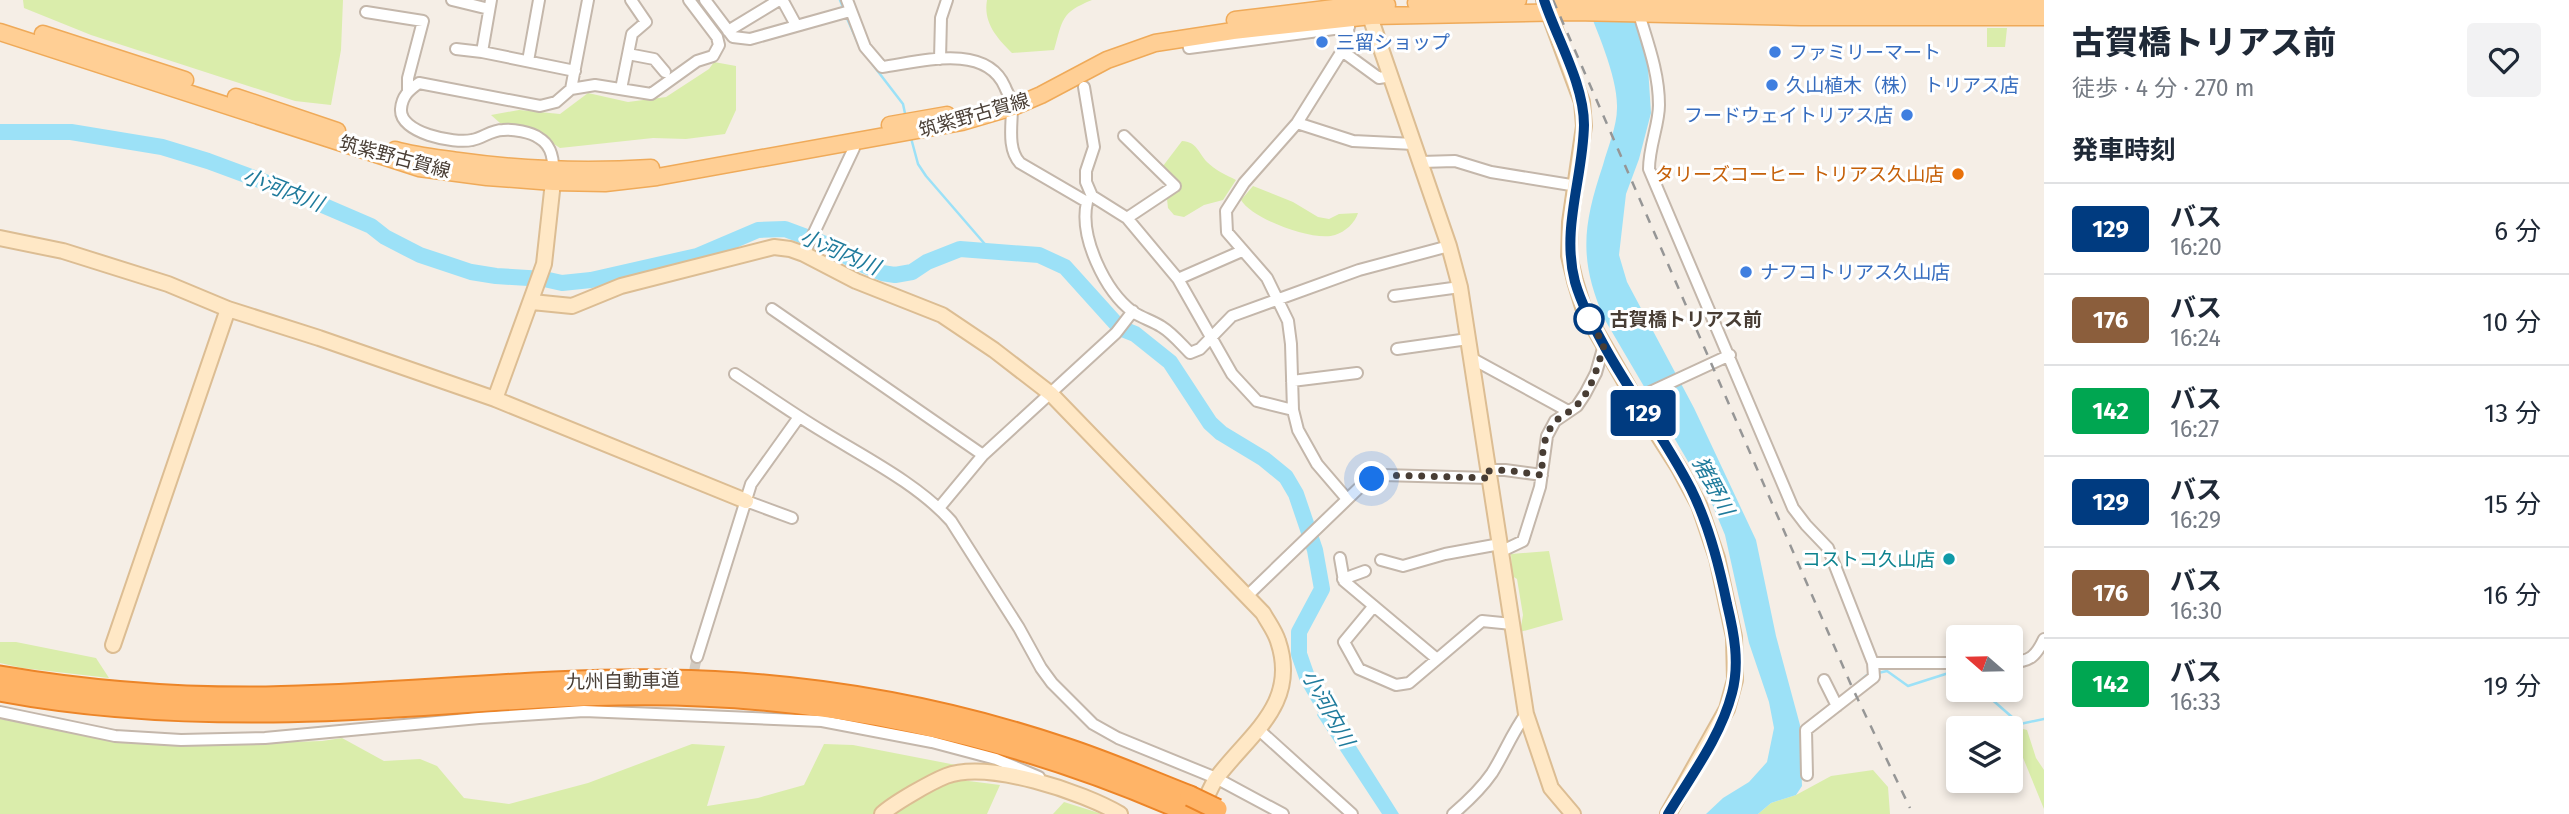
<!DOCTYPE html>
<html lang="ja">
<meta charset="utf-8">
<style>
:root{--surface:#fff;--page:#f2f2f3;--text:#1f2937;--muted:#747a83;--line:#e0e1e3}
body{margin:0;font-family:"Fira Sans","Noto Sans JP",sans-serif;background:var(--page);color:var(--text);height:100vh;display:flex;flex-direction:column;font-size:26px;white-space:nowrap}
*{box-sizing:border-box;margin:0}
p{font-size:23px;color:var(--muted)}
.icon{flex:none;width:38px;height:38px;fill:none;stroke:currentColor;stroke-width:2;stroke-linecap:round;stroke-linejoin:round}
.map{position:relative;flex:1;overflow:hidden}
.details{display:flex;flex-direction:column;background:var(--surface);width:525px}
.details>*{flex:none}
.badge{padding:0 14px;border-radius:5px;font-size:24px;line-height:46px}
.needle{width:46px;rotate:290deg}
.buttons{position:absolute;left:1946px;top:625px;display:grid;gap:14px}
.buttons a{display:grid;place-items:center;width:77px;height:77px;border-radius:7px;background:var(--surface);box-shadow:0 4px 10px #0003;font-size:35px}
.you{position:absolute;width:35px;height:35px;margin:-18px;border:5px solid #fff;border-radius:50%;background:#1a73e8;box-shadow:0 0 0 10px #1a73e833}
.map>.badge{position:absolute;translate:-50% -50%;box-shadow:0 0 0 4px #fff}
h2{padding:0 28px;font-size:26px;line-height:63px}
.round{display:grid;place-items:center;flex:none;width:74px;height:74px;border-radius:7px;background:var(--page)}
.headline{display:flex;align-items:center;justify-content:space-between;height:119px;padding:0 28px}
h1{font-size:33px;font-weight:800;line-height:52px}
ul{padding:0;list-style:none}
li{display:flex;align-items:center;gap:21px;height:91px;padding:0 28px;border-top:2px solid var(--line)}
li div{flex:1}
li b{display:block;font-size:26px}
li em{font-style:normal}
li .badge{min-width:77px;font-weight:700;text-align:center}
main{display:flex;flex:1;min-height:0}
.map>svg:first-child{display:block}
.green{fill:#daedab}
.water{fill:#9ce1f7}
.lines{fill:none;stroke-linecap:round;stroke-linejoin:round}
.stream{stroke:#9ce1f7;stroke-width:2.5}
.river{stroke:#9ce1f7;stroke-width:16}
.street-tunnel{stroke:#d2cbc2;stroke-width:10;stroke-dasharray:10 5;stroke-linecap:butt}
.street-casing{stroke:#c4b7ab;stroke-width:14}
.secondary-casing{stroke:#dcbd93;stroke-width:18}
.primary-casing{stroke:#efaa59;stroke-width:19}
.highway-casing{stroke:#ec8528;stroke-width:23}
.street{stroke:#fff;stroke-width:10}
.secondary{stroke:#ffe8c6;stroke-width:14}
.primary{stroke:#ffcf95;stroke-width:16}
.highway{stroke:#ffb467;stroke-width:19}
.rail{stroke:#969696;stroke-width:2.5;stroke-dasharray:9 9;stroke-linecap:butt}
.highway-bridge-casing{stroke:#ec8528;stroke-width:23;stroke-linecap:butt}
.highway-bridge{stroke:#ffb467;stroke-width:19}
.line-casing{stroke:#fff;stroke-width:16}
.line{stroke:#003b80;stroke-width:10}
.walk{stroke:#483d34;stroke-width:7;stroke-dasharray:0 12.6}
.shop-dot{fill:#3f7fe0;stroke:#fff;stroke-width:2.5}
.food-dot{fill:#e8710a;stroke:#fff;stroke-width:2.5}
.stop-dot{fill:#fff;stroke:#003b80;stroke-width:3.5}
.culture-dot{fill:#0f9aa8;stroke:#fff;stroke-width:2.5}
.labels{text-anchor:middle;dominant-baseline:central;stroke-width:6;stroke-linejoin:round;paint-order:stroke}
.shop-label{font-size:19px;fill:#366cbe;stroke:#fff;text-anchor:start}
.street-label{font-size:19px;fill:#483d34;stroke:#fff}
.food-label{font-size:19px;fill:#c56008;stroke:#fff;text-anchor:end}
.stop-label{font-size:19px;font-weight:bold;fill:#483d34;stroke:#fff;text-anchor:start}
.culture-label{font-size:19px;fill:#0d838f;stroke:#fff;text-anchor:end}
.water-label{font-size:21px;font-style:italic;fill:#1f7b9c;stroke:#fff}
</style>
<main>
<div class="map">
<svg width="2044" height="814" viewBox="0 0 2044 814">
<rect width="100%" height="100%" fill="#f5eee6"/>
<path class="green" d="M23,0h320l-2,50 -10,55 -36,-4 -204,-66 -67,-27z
M987,0h105c-32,13 -29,20 -38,50l-42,3c-15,-15 -29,-30 -25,-53z
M1987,28h20l-2,19h-18z
M714,62l22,4v44l-11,24 -39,5 -33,-1 -93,10 -20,-13 -40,-12 -9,-8 28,-5 41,4 28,-21 40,9 38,-5 43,-28z
M1182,141c15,1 16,11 25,21 8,8 19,13 29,18l-13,20 -19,5 -20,12 -10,-2 -6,-7 -1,-9 13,-14 -17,-19z
M1253,186l40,16 25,15 11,2 10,-5 19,-1c-3,10 -13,19 -23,22 -21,7 -83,-16 -94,-35z
M1549,551l14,69 -43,12 3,-17 -6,-36 -5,-3 -1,-22z
M0,642h16l80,16 13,20 -87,-10 -22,-5z
M0,719l113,21 59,6 150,-5 20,-3 42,23 36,-2 17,7 27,32 45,6 79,-21 104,-39 33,2 -18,60 51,-8 46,-13 20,-41 29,1 103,20 5,15 39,5 -13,29h-987z
M2010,726l17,4 9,28 8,12v39z
M1873,770l15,17 2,27h-132l13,-11 25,-8 35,-19z
M1064,802l38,12h-49z"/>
<path class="water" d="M1585,0l50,18 13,49 3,46 -12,46 -13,35 -7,61 8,27 67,126 62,132 20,96 24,89 2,61 -6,9 -25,8 -13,11h-52l17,-16 26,-16 18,-20 7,-34 -5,-26 -20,-59 -24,-108 -15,-36 -105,-179c-27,-60 -22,-95 -2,-155 5,-18 14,-39 14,-57 1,-31 -21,-79 -32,-108z
M1327,699v1l72,114h-17l-65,-99z"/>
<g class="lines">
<path class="stream" d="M840,0l4,10
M846,16l14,32
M873,65l30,39 3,14
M911,138l7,26 8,12 64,74
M1878,673l9,-2 21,15 50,-16
M1854,686l13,-11 4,-1
M1981,690l39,34 24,-5"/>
<path class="river" d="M0,132h71l91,15 46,14 84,31 79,34 14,11 35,18 51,17 25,4 48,3 18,4 29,-3 106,-24 61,-26 27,-1 43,16 26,16 28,12 13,2 17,-3 15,-10 33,-13 79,6 26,12 55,61 15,6 35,28 40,61 11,10 43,26 22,18 10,17 19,56 7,39 -23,43v22l8,23 27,47"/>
<path class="street-tunnel" d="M691,685l6,-28"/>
<g class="street-casing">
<path id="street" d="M452,0l37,9
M491,0l-9,52 93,19
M705,0l28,37 17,2 100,-28
M847,0l18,47 17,20c37,-5 104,-25 123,20 2,6 8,13 7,20 0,18 -5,42 8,56l67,39c-8,35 18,89 46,110 9,6 20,9 29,15 10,6 19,17 28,26l10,-4 32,-33 127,-46 90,-24
M366,12l57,9 -15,57v13
M1639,14c9,30 20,59 20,91 0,20 -10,41 -10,64l144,339 13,17 22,23 45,115 1,14 -68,53 1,45
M1346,20l3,15 -7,16 -45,72 -53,60 -18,28 1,21 40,46 21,43 3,23 2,66 5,20 19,34 30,35
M728,31l51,-31 5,3 12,22
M1187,37l2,11 160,-21
M456,49l26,3
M1342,51l37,27 12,-2
M628,54l26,5 11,13
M940,59l1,-41 6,-18
M528,61l11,-61
M1084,87l10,60 -8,24v11l6,14 35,22 51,61 54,95 25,27 36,9
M571,89l24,-4 56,9 46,-33 16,-5 6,-11 -2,-8 -28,-37
M621,89l11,-55 14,-12 -15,-22
M1297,123l56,18 61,3
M1124,136l51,50 -48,32
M1421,162l34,-1 36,11 86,14
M553,176c1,-14 0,-30 -14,-38 -8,-6 -26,-9 -36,-8 -12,0 -20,8 -31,10 -18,4 -73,-7 -71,-31 1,-13 8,-19 18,-26l121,23 16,-4 15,-13 17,-89
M804,254l50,-106 -1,-6
M1178,279l64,-28
M1394,296l66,-9
M772,309l211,146
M1397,349l71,-10
M1471,358l97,53
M735,374c29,19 57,39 87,57 42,26 96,53 129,90l68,107 22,40 11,15 41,41 25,14 98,40 67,36
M1292,381l65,-8
M1635,399l95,-44
M1488,470h17l37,5
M746,501l46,17
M939,508l44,-53 133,-122 17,-22
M1502,551l21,-10 17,-54 7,-51 8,-15 22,-15 8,-12 11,-21 8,-28
M1340,558l4,23 93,78
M1381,560l22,6 42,-12 55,-10
M1343,579l22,-8
M1247,596l113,-109 23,-12 106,3
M1373,607l-29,35 15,27 37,16 13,-2 73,-62 30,3
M697,657l54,-173 48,-67
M2011,662c19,0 25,-6 33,-23
M1873,663h85
M1824,680l13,26
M0,712l115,24 66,4 84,-2 214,-20 105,-7 238,10 110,21 64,17 43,18
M1258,729l94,85
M1453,814c14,-12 28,-25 39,-41 12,-19 20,-40 34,-59"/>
</g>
<g class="secondary-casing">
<path id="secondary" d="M1544,0l38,102 2,24 -14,96 -1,34 6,25 8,26 10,19 42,73 44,69 20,37 18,53 17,79 1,43 -8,29 -59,105
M1367,8l82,238 11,41 66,427 25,74 22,26
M0,238l63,13 105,33 60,25 91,29 176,61 251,102
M532,302l40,4 49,-20 153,-39 16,2 14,5 52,27 86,34 52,35 57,44 212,219c5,9 12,18 15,28 21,62 -27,92 -60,135 -7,9 -12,23 -17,34
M495,399l49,-135 9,-82
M113,645l115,-336
M882,814c12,-11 49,-32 64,-38 42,-16 137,16 174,38"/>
</g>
<g class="primary-casing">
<path id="primary" d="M1561,0l483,5
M1416,3l102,-3
M1235,20l99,-12 53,-3
M0,32l419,136 68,9 66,5 52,1 52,-6 305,-55 51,-15 28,-12 66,-35 48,-17 78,-12 138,-15 203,-4 227,5h243
M43,34l142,46
M236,97l101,34
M890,125l57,-10
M395,150c21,6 42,8 63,11 64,9 128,11 193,7"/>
</g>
<g class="highway-casing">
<path id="highway" d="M0,676c88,15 177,22 266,21 133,-2 266,-19 400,-17 136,2 271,25 399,68 43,14 84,32 125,48
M0,691c90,17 181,22 273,21 115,-1 230,-15 346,-17 198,-4 393,38 573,119"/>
</g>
<use href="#street" class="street"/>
<use href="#secondary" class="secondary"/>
<use href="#primary" class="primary"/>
<use href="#highway" class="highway"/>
<path class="rail" d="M1553,0l299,687 58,121"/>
<g class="highway-bridge-casing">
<path id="highway-bridge" d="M1190,796l27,13"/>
</g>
<use href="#highway-bridge" class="highway-bridge"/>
</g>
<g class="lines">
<g class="line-casing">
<path id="line" d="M1544,0c13,39 40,84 40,125 -1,53 -23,104 -9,157 7,24 19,45 31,67 26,47 60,91 85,140 18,36 28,75 36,115 7,29 13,59 5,89 -11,43 -41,83 -64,121"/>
</g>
<use href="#line" class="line"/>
<path class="walk" d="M1372,479l11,-4 106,3 -1,-7 17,-1 37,5c0,-18 0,-39 13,-53 6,-7 16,-10 22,-17 15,-15 21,-40 27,-60l-15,-26"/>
</g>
<g class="shop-dot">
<circle cx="1322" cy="42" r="7"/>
<circle cx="1775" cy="52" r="7"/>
<circle cx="1772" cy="85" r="7"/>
<circle cx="1907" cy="115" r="7"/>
<circle cx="1746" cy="272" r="7"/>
</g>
<circle class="food-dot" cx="1958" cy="174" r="7"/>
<circle class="stop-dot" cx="1589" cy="319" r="14"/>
<circle class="culture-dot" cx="1949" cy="559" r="7"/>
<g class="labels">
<g class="shop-label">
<text x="1336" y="42">三留ショップ</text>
<text x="1789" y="52">ファミリーマート</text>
<text x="1786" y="85">久山植木（株） トリアス店</text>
<text x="1893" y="115" text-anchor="end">フードウェイトリアス店</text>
<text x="1760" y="272">ナフコトリアス久山店</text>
</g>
<g class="street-label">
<text transform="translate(974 115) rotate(-16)">筑紫野古賀線</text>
<text transform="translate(395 157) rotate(15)">筑紫野古賀線</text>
<text transform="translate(623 681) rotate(-1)">九州自動車道</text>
</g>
<g class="food-label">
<text x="1944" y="174">タリーズコーヒー トリアス久山店</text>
</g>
<g class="stop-label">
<text x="1610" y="319">古賀橋トリアス前</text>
</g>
<g class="culture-label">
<text x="1935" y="559">コストコ久山店</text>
</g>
<g class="water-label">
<text transform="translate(283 190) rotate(21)">小河内川</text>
<text transform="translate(840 252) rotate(23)">小河内川</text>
<text transform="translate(1713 486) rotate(62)">猪野川</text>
<text transform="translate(1328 708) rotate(61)">小河内川</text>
</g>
</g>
</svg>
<div class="buttons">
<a><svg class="needle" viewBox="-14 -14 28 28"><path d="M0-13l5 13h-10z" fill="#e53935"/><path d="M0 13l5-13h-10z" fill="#747a83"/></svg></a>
<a><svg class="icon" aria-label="layers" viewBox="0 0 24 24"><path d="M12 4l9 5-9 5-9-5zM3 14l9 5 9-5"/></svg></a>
</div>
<div class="you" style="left:1372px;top:479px"></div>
<b class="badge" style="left:1643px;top:413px;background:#003b80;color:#fff">129</b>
</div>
<section class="details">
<div class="headline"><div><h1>古賀橋トリアス前</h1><p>徒歩 · 4 分 · 270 m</p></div><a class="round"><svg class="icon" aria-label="heart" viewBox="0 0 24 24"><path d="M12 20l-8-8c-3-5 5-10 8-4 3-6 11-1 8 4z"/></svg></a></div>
<h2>発車時刻</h2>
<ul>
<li><span class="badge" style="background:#003b80;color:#fff">129</span><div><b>バス</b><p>16:20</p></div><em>6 分</em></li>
<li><span class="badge" style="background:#8b5e3c;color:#fff">176</span><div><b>バス</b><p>16:24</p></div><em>10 分</em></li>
<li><span class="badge" style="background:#00a651;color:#fff">142</span><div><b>バス</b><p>16:27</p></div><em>13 分</em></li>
<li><span class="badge" style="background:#003b80;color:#fff">129</span><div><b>バス</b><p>16:29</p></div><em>15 分</em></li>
<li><span class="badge" style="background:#8b5e3c;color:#fff">176</span><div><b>バス</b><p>16:30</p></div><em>16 分</em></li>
<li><span class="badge" style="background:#00a651;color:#fff">142</span><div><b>バス</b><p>16:33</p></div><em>19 分</em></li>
</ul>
</section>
</main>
